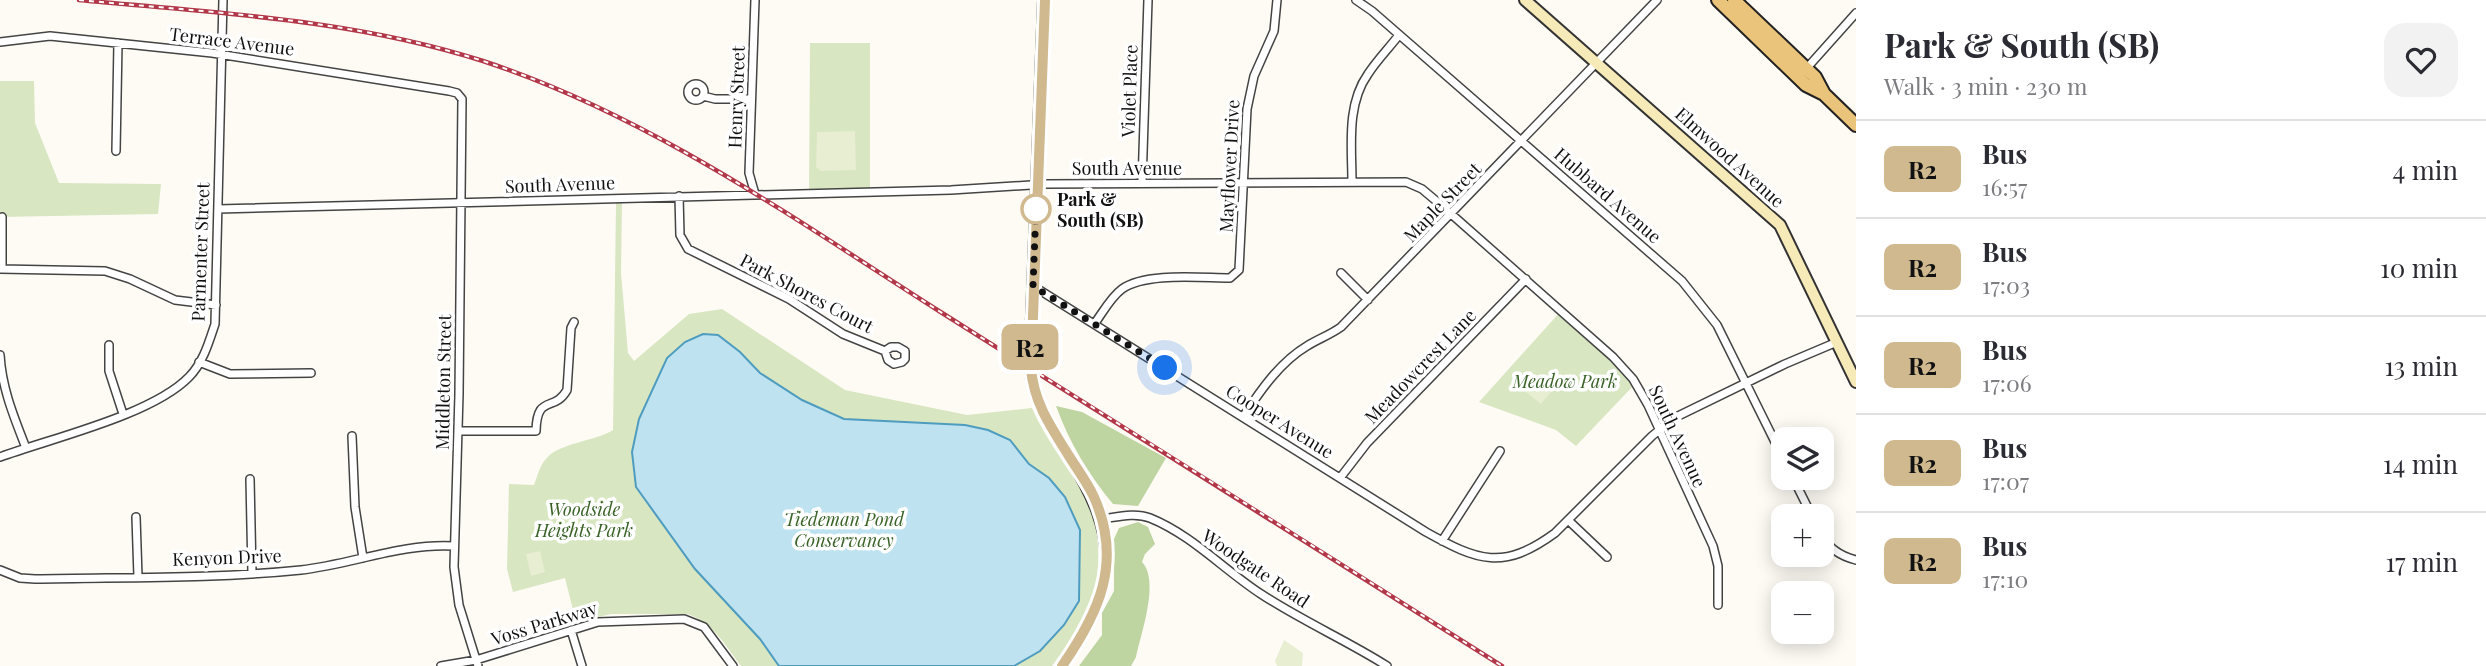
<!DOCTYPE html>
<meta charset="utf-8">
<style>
:root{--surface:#fff;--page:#f2f2f3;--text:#2b2b33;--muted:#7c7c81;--line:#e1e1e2}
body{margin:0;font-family:"Playfair Display",serif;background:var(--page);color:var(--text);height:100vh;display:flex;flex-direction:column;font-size:26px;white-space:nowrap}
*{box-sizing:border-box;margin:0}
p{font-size:23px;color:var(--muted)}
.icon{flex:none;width:38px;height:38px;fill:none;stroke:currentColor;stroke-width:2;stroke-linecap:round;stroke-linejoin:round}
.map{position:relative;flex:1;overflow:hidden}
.details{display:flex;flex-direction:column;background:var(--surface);width:630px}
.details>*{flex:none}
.badge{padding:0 14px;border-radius:10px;font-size:24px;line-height:46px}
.buttons{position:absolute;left:1771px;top:427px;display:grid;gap:14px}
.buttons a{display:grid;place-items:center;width:63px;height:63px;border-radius:14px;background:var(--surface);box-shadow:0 4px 18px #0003;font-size:35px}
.you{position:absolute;width:35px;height:35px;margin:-18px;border:5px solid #fff;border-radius:50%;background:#1a73e8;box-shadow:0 0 0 10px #1a73e833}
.map>.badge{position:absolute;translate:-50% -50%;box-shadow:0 0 0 4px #fff}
.round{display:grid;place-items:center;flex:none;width:74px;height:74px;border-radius:21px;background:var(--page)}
.headline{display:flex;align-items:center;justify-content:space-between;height:119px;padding:0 28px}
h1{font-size:33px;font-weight:700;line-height:52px}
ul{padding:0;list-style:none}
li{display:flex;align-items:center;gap:21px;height:98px;padding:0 28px;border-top:2px solid var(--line)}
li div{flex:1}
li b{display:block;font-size:26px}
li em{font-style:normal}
li .badge{min-width:77px;font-weight:700;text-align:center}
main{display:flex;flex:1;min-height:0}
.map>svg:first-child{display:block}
.green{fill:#d8e6c1}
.forest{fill:#bed5a2}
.pitch{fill:#e7eed2}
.water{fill:#bfe2f0;stroke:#4e9cbf;stroke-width:2}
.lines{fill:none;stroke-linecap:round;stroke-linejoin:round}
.street-casing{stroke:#444;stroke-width:10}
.secondary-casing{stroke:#333;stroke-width:14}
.primary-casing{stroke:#222;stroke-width:16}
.street{stroke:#fff;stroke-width:7}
.secondary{stroke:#f6eab8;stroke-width:10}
.primary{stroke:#eac47a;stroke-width:12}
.rail-casing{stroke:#b23748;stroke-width:4.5}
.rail{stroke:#fff;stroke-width:2;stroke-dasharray:5;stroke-linecap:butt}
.line-casing{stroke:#fff;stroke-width:16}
.line{stroke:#d0b98f;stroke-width:10}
.walk{stroke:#111;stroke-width:7;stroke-dasharray:0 12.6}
.stop-dot{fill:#fff;stroke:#d0b98f;stroke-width:3.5}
.labels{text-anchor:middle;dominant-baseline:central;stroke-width:7;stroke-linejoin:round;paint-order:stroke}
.street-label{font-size:18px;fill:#111;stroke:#fff}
.stop-label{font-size:18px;font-weight:bold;fill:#111;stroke:#fff;text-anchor:start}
.park-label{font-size:18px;font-style:italic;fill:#396227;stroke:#fff}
</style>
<main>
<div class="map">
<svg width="1856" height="666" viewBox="0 0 1856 666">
<rect width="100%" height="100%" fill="#fefbf5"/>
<path class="green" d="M810,43h60v148l-61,2z
M0,81h34l1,42 24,60 102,1 -3,30 -158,3z
M616,203h6l-1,70 7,80 6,8 55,-47 33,-5 123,81 122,25 65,-7c13,31 36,58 52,88 18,33 18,76 6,111 -7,21 -25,41 -38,59h-311c-16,-21 -27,-42 -53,-52h-77l-35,8 -11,-44 -52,14 -6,-23 2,-85 25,1c3,-8 6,-20 12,-26 12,-16 50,-18 67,-29z
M1561,311l74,73 -59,62 -20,-16 -77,-28z"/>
<path class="forest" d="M1056,406l26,6 84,46 -28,48 -25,-2c-24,-29 -44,-62 -57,-98z
M1138,522l10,5 7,17 -10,10 -3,8c18,19 -1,71 -6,95l-5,9h-52l23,-31v-22l12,-22v-52l5,-11z"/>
<path class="pitch" d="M855,131l1,39 -35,1 -5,-4 1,-35z
M1537,380l14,12 -10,12 -15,-12z
M540,551l5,21 -14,4 -5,-22z
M1284,640l19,13 -1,13h-25l-2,-5z"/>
<path class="water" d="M703,334l15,1 22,17 20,21 42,27 42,19 121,6 23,5 22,10 19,24 20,14 16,19 15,33 -1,71 -15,24 -24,26 -26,15h-235l-19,-27 -65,-70 -59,-82 -4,-35 7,-33 28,-61 18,-16z"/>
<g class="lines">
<g class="street-casing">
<path id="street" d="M1356,0l16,11 310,270 35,44 66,133
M0,42l50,-6 162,17 237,38 8,2 5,6 -3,295 -5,173 5,38 19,61
M1806,69l50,-56
M688 92a8 8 0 1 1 16 0a8 8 0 1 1-16 0Z
M703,96l12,3h36
M116,151l2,-108
M1352,182c0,-35 -6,-77 16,-108 9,-14 21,-26 31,-39
M1142,183l6,-183
M755,194l-6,-21 6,-173
M679,196l1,39 8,14 101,50 54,35 42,17
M218,209l733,-19 95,-6 360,-2 16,7 19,16 172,152 20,22 15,26 65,141 5,20v39
M0,269l105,2 25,8 45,21 41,5
M2,269v-52
M1341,273l27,27
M1033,286l393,246c52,29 77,39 129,1l97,-97 22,-18 111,-54 52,-22
M1095,323c8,-11 16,-26 27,-34 24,-17 79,-11 108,-11l9,-8 8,-161 7,-33 20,-45 3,-31
M109,345v26l14,43
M891,347h7l7,4v8l-3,3 -8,2 -6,-4 -3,-9z
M0,355c2,34 14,62 26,93
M199,362l31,12 81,-1
M1243,417c17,-26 37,-55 64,-71 11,-7 23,-11 34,-19l316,-327
M458,431h78c1,-38 18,-18 31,-41l4,-62 3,-6
M352,436l3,71 8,51
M0,457c52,-19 152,-42 189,-80 14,-14 20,-35 26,-53l8,-324
M1340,478l27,-35 159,-164
M1793,478l19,38
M250,479l2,94
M136,517l2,60
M1102,519c15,-2 33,-7 48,-1 42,17 74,52 111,76 41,27 85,46 126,72
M1568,520l39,37
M1822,535c7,14 18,21 34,25
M1442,541l58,-90
M0,570l20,8 15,1c88,-2 178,0 266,-9 52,-6 101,-27 153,-24
M571,630l11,36
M441,666l35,-6 122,-38 86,-3 20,8 29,39"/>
</g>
<g class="secondary-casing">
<path id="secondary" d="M1044,0l-14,369c5,34 21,58 39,87 53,84 49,129 -7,210
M1525,0l255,225 76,157"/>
</g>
<g class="primary-casing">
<path id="primary" d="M1718,0l88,85 18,9 32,31
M1734,0l81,77 9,17"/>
</g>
<use href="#street" class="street"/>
<use href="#secondary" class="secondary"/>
<use href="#primary" class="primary"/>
<g class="rail-casing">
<path id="rail" d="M79,0c137,13 273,19 404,61 165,54 310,157 456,250 188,118 376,236 563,355"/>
</g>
<use href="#rail" class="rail"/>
</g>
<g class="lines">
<g class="line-casing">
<path id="line" d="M1045,0l-14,369c3,34 20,58 38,87 8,13 18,26 25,41 29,65 5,116 -32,169"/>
</g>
<use href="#line" class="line"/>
<path class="walk" d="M1036,209l-3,77 132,82"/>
</g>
<circle class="stop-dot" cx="1036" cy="209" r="14"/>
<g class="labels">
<g class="street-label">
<text transform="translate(232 41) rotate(7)">Terrace Avenue</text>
<text transform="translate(1129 91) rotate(-88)">Violet Place</text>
<text transform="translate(736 97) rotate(-88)">Henry Street</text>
<text transform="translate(1730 157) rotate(42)">Elmwood Avenue</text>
<text transform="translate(1229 166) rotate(-87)">Mayflower Drive</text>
<text x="1127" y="168">South Avenue</text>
<text transform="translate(560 184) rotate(-2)">South Avenue</text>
<text transform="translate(1608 195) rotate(41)">Hubbard Avenue</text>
<text transform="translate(1442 202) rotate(-46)">Maple Street</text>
<text transform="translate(200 252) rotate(-88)">Parmenter Street</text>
<text transform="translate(807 293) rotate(28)">Park Shores Court</text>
<text transform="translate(1420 366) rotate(-46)">Meadowcrest Lane</text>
<text transform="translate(443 382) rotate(-89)">Middleton Street</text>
<text transform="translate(1280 421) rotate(32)">Cooper Avenue</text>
<text transform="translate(1678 436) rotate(65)">South Avenue</text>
<text transform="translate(227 557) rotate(-2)">Kenyon Drive</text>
<text transform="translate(1256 568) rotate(34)">Woodgate Road</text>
<text transform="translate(544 623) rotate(-17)">Voss Parkway</text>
</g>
<g class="stop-label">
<text x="1057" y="199">Park &amp;<tspan x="1057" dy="21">South (SB)</tspan></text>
</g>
<g class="park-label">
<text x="1565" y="381">Meadow Park</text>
<text x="584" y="509">Woodside<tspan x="584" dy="21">Heights Park</tspan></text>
<text x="844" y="519">Tiedeman Pond<tspan x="844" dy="21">Conservancy</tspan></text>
</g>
</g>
</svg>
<div class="buttons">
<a><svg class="icon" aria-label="layers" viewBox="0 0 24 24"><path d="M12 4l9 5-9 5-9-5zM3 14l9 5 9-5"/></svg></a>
<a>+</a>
<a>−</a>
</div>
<div class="you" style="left:1165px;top:368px"></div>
<b class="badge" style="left:1030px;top:347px;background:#d0b98f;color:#111">R2</b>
</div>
<section class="details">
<div class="headline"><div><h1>Park &amp; South (SB)</h1><p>Walk · 3 min · 230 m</p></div><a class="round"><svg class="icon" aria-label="heart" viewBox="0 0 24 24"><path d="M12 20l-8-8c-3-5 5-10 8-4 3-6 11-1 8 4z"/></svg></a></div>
<ul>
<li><span class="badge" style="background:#d0b98f;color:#111">R2</span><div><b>Bus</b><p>16:57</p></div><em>4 min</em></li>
<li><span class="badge" style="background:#d0b98f;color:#111">R2</span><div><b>Bus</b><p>17:03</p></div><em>10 min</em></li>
<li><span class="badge" style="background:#d0b98f;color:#111">R2</span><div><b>Bus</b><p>17:06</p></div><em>13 min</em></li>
<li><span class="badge" style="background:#d0b98f;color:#111">R2</span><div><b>Bus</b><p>17:07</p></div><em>14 min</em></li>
<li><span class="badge" style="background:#d0b98f;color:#111">R2</span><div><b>Bus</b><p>17:10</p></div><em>17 min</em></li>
</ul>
</section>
</main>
